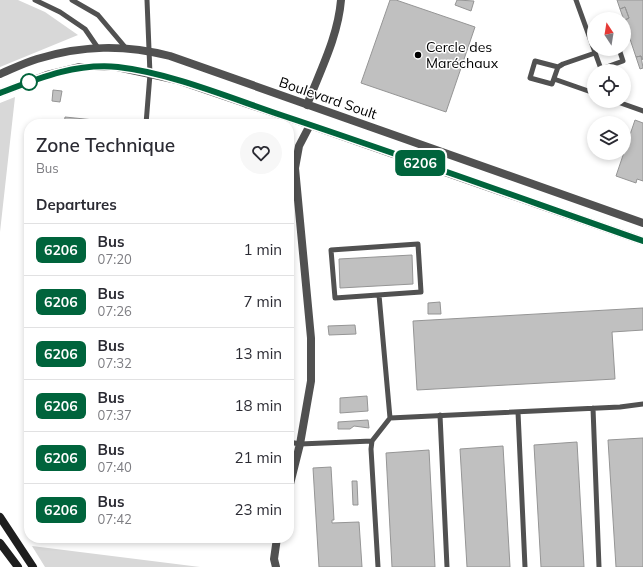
<!DOCTYPE html>
<meta charset="utf-8">
<style>
:root{--surface:#fff;--page:#f7f7f7;--text:#2b2b33;--muted:#7c7c81;--line:#e1e1e2}
body{margin:0;font-family:Mulish,sans-serif;background:var(--page);color:var(--text);height:100vh;display:flex;flex-direction:column;font-size:15px;white-space:nowrap}
*{box-sizing:border-box;margin:0}
p{font-size:13px;color:var(--muted)}
.icon{flex:none;width:22px;height:22px;fill:none;stroke:currentColor;stroke-width:2;stroke-linecap:round;stroke-linejoin:round}
.map{position:relative;flex:1;overflow:hidden}
.side{position:absolute;left:24px;top:119px;width:270px;height:424px;display:flex;flex-direction:column;background:var(--surface);border-radius:16px;box-shadow:0 2px 6px #0003}
.side>*{flex:none}
.badge{padding:0 8px;border-radius:6px;font-size:14px;line-height:26px}
.needle{width:26px;rotate:348deg}
.controls{position:absolute;left:587px;top:12px;display:grid;gap:8px}
.controls a{display:grid;place-items:center;width:44px;height:44px;border-radius:50%;background:var(--surface);box-shadow:0 2px 6px #0003;font-size:20px}
.map>.badge{position:absolute;translate:-50% -50%;box-shadow:0 0 0 2px #fff}
h2{padding:0 12px;font-size:15px;line-height:36px}
.round{display:grid;place-items:center;flex:none;width:42px;height:42px;border-radius:21px;background:var(--page)}
.summary{display:flex;align-items:center;justify-content:space-between;height:68px;padding:0 12px}
h1{font-size:19px;font-weight:600;line-height:30px}
ul{padding:0;list-style:none}
li{display:flex;align-items:center;gap:12px;height:52px;padding:0 12px;border-top:1px solid var(--line)}
li div{flex:1}
li b{display:block;font-size:15px}
li em{font-style:normal}
li .badge{min-width:44px;font-weight:700;text-align:center}
.map>svg:first-child{display:block}
.green{fill:#d8d8d8}
.building{fill:#c0c0c0;stroke:#959595}
.lines{fill:none;stroke-linecap:round;stroke-linejoin:round}
.lane{stroke:#515151;stroke-width:5}
.street{stroke:#515151;stroke-width:8}
.secondary{stroke:#1e1e1e;stroke-width:8}
.line-casing{stroke:#fff;stroke-width:9}
.line{stroke:#00643c;stroke-width:6}
.poi-dot{fill:#000;stroke:#fff;stroke-width:1.5}
.stop-dot{fill:#fff;stroke:#00643c;stroke-width:2}
.labels{text-anchor:middle;dominant-baseline:central;stroke-width:3;stroke-linejoin:round;paint-order:stroke}
.poi-label{font-size:14px;fill:#000;stroke:#fff;text-anchor:start}
.street-label{font-size:14px;fill:#000;stroke:#fff}
</style>
<div class="map">
<svg width="643" height="567" viewBox="0 0 643 567">
<rect width="100%" height="100%" fill="#fff"/>
<path class="green" d="M0,0h18l27,12 33,23 -78,32z
M15,97l-15,135v-129z
M32,546l168,21h-155z"/>
<path class="building" d="M390,0h6l79,27 -29,85 -85,-29z
M457,0l17,1 -3,10 -16,-6z
M617,0h26v60l-2,-4 -5,1 -12,-36 5,-3 -4,-11 -5,2z
M625,7l4,11 -5,2 -4,-11z
M641,56l2,12 -3,1 -4,-12z
M53,90l9,1 -2,11 -8,-1z
M65,117l68,7h-69z
M635,120l8,3v58l-6,-2 -1,4 -20,-7z
M412,255l1,29 -73,4 -1,-29z
M440,302l1,12h-13v-11z
M643,308v22l-31,2 3,47 -198,11 -4,-69z
M355,325l1,9 -27,1 -1,-9z
M367,396l1,15 -28,2v-15z
M368,420l1,8 -15,-2 -4,3h-12v-7z
M643,438v129h-27l-8,-127z
M577,442l7,125h-43l-7,-122z
M503,446l7,121h-43l-7,-118z
M429,450l6,117h-43l-6,-114z
M331,467l3,53h-2v3l27,-1 3,45h-43l-6,-99z
M352,481h5l1,24h-5z"/>
<g class="lines">
<path class="lane" d="M35,0l25,12 25,17 13,19
M72,0l26,15 27,32
M576,0l25,69 22,-8 -4,-12
M588,33l6,-2
M558,67l-6,17 -22,-6 5,-17 23,6 5,-3 32,-11
M554,79l40,14
M615,101l28,10
M146,124l4,-50 -3,-74
M418,244l3,48 -86,6 -4,-48z
M379,295l11,123 230,-11 23,-3
M593,408l6,159
M518,412l7,155
M440,415l7,152
M289,442l11,2 72,-3
M378,567l-7,-118 1,-8 18,-23"/>
<path class="street" d="M0,74c12,-5 24,-11 37,-15 45,-14 87,-15 133,-3l473,167
M0,93l47,-18 33,-8h37l33,7 27,6 133,45 333,116
M307,105c13,-34 31,-68 34,-105
M289,488l11,-44 11,-63v-43l-16,-170 4,-22 11,-21
M276,567l-2,-8 3,-21"/>
<path class="secondary" d="M0,517l33,50
M0,543l18,24"/>
</g>
<g class="lines">
<g class="line-casing">
<path id="line" d="M0,93c39,-15 75,-30 118,-26 53,6 115,32 166,49 120,40 239,83 359,125"/>
</g>
<use href="#line" class="line"/>
</g>
<circle class="poi-dot" cx="418" cy="55" r="4"/>
<circle class="stop-dot" cx="29" cy="82" r="8"/>
<g class="labels">
<g class="poi-label">
<text x="426" y="47">Cercle des<tspan x="426" dy="16">Maréchaux</tspan></text>
</g>
<g class="street-label">
<text transform="translate(328 98) rotate(19)">Boulevard Soult</text>
</g>
</g>
</svg>
<div class="controls">
<a><svg class="needle" viewBox="-14 -14 28 28"><path d="M0-13l5 13h-10z" fill="#e53935"/><path d="M0 13l5-13h-10z" fill="#7c7c81"/></svg></a>
<a><svg class="icon" aria-label="locate" viewBox="0 0 24 24"><circle cx="12" cy="12" r="6"/><path d="M12 2v4M12 18v4M2 12h4M18 12h4"/></svg></a>
<a><svg class="icon" aria-label="layers" viewBox="0 0 24 24"><path d="M12 4l9 5-9 5-9-5zM3 14l9 5 9-5"/></svg></a>
</div>
<b class="badge" style="left:420px;top:163px;background:#00643c;color:#fff">6206</b>
<section class="side">
<div class="summary"><div><h1>Zone Technique</h1><p>Bus</p></div><a class="round"><svg class="icon" aria-label="heart" viewBox="0 0 24 24"><path d="M12 20l-8-8c-3-5 5-10 8-4 3-6 11-1 8 4z"/></svg></a></div>
<h2>Departures</h2>
<ul>
<li><span class="badge" style="background:#00643c;color:#fff">6206</span><div><b>Bus</b><p>07:20</p></div><em>1 min</em></li>
<li><span class="badge" style="background:#00643c;color:#fff">6206</span><div><b>Bus</b><p>07:26</p></div><em>7 min</em></li>
<li><span class="badge" style="background:#00643c;color:#fff">6206</span><div><b>Bus</b><p>07:32</p></div><em>13 min</em></li>
<li><span class="badge" style="background:#00643c;color:#fff">6206</span><div><b>Bus</b><p>07:37</p></div><em>18 min</em></li>
<li><span class="badge" style="background:#00643c;color:#fff">6206</span><div><b>Bus</b><p>07:40</p></div><em>21 min</em></li>
<li><span class="badge" style="background:#00643c;color:#fff">6206</span><div><b>Bus</b><p>07:42</p></div><em>23 min</em></li>
</ul>
</section>
</div>
